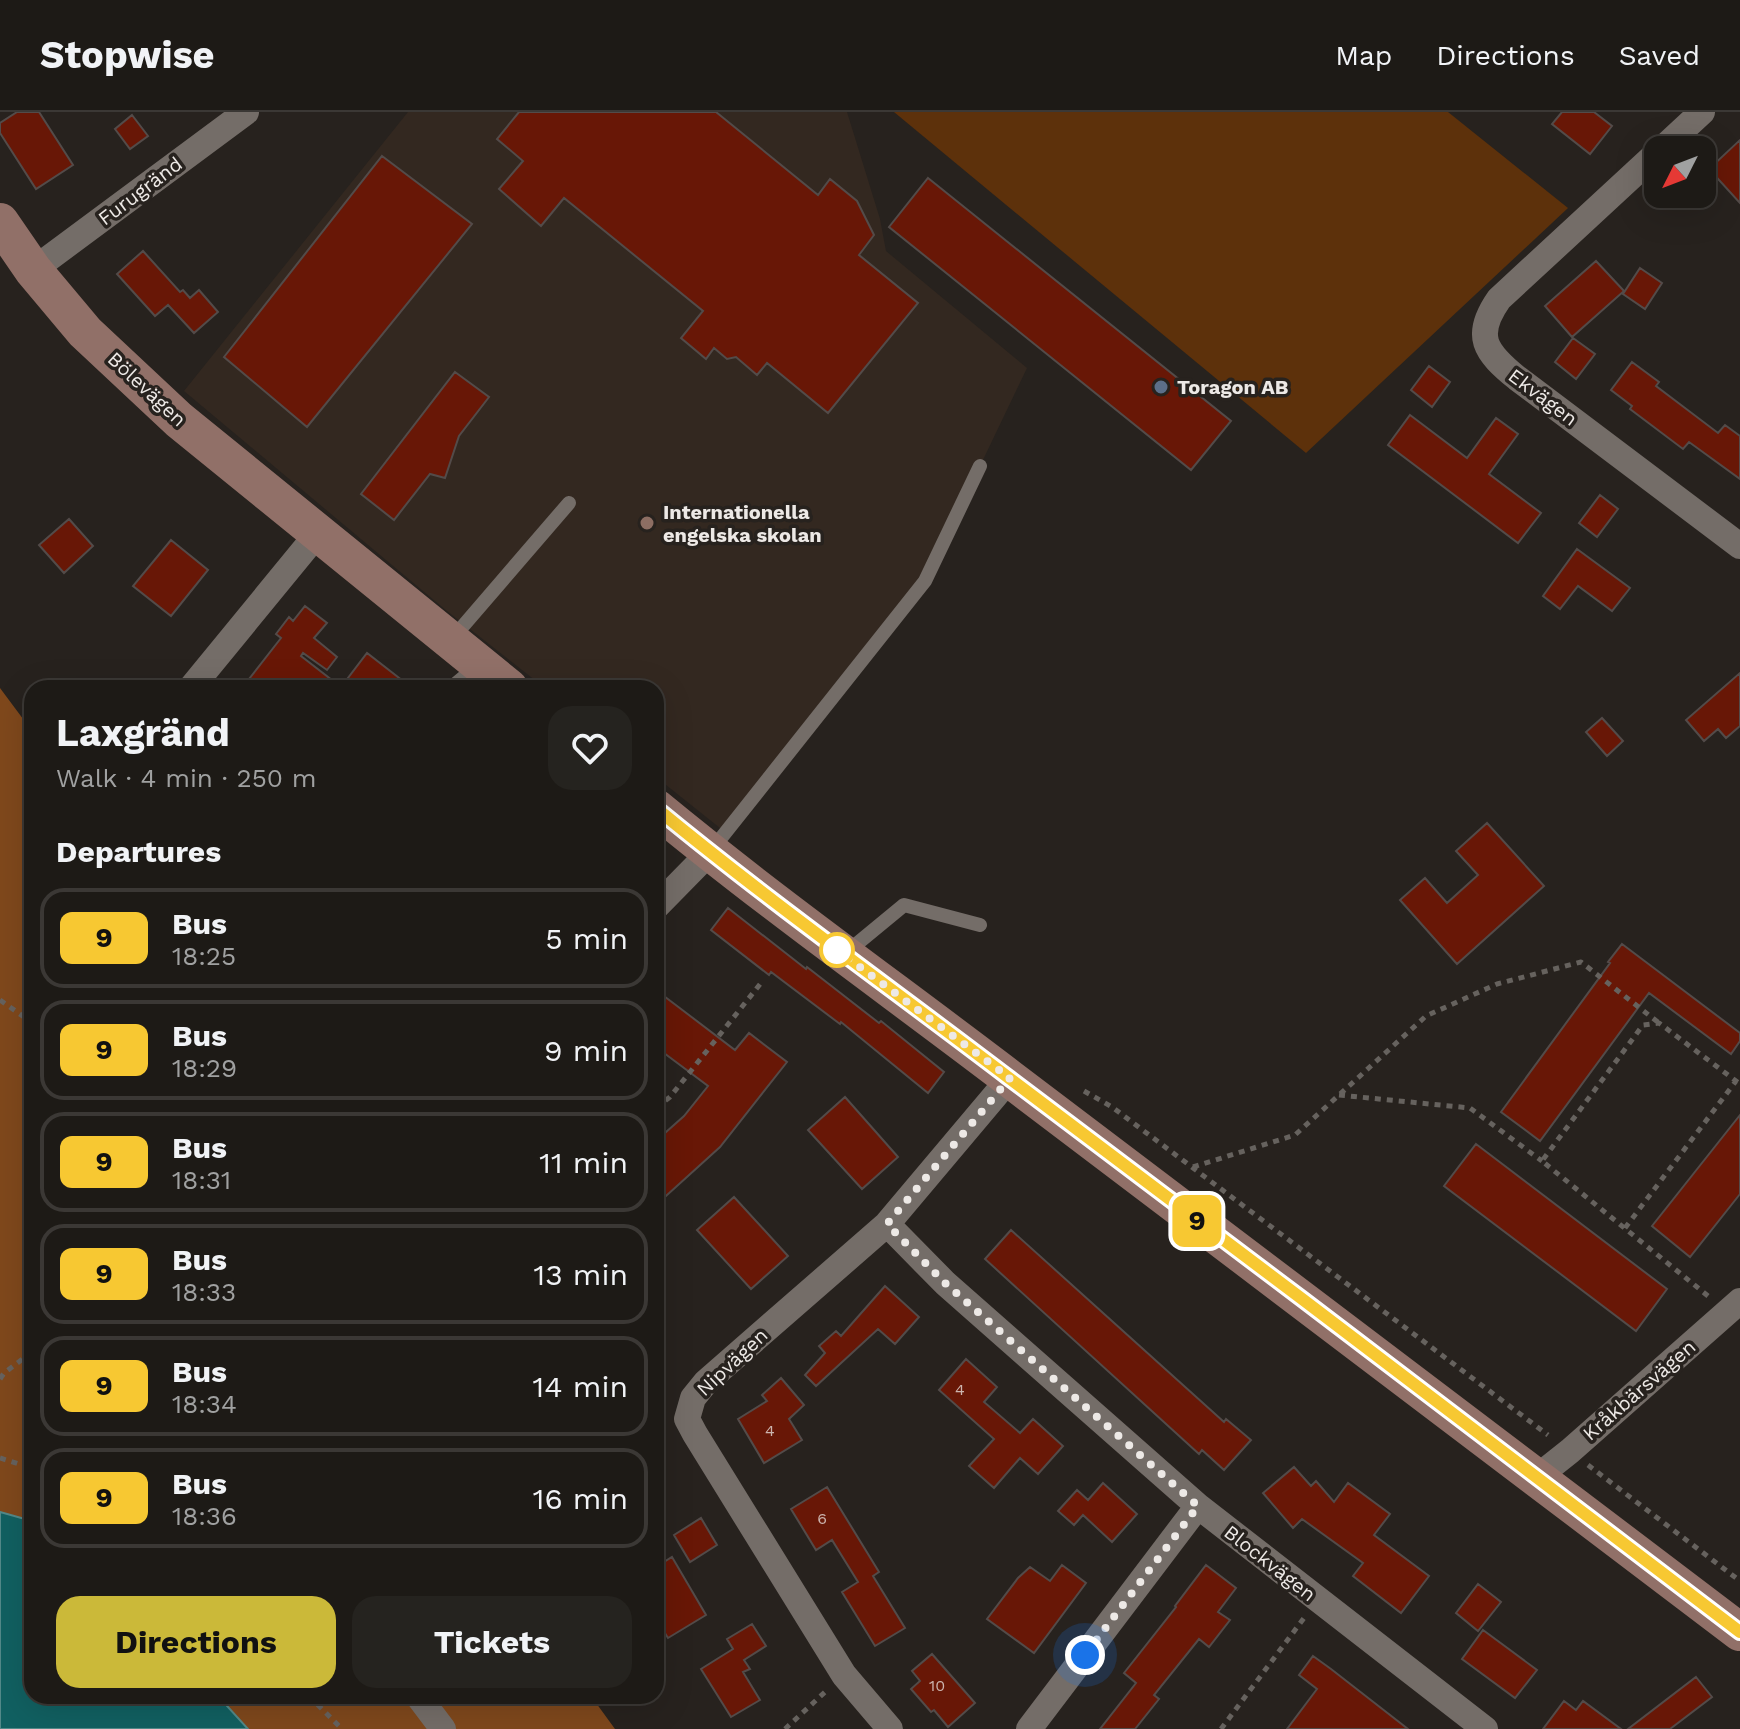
<!DOCTYPE html>
<meta charset="utf-8">
<style>
:root{--surface:#1d1a16;--page:#25231f;--text:#f1f3f6;--muted:#a0a1a1;--line:#3b3835;--accent:#cbb939}
body{margin:0;font-family:"Work Sans",sans-serif;background:var(--page);color:var(--text);height:100vh;display:flex;flex-direction:column;font-size:30px;white-space:nowrap}
*{box-sizing:border-box;margin:0}
p{font-size:26px;color:var(--muted)}
.icon{flex:none;width:44px;height:44px;fill:none;stroke:currentColor;stroke-width:2;stroke-linecap:round;stroke-linejoin:round}
.map{position:relative;flex:1;overflow:hidden}
.details{position:absolute;left:24px;top:568px;width:640px;height:1024px;display:flex;flex-direction:column;background:var(--surface);border-radius:24px;box-shadow:0 8px 32px #0002,0 0 0 2px var(--line)}
.details>*{flex:none}
.badge{padding:0 16px;border-radius:12px;font-size:28px;line-height:52px}
.needle{width:52px;rotate:228deg}
.controls{position:absolute;left:1644px;top:24px;display:grid;gap:16px}
.controls a{display:grid;place-items:center;width:72px;height:72px;border-radius:16px;background:var(--surface);box-shadow:0 8px 32px #0002,0 0 0 2px var(--line);font-size:40px}
.you{position:absolute;width:40px;height:40px;margin:-20px;border:6px solid #fff;border-radius:50%;background:#1a73e8;box-shadow:0 0 0 12px #1a73e833}
.map>.badge{position:absolute;translate:-50% -50%;box-shadow:0 0 0 4px #fff}
h2{padding:0 32px;font-size:30px;line-height:72px}
.round{display:grid;place-items:center;flex:none;width:84px;height:84px;border-radius:24px;background:var(--page)}
.head{display:flex;align-items:center;justify-content:space-between;height:136px;padding:0 32px}
h1{font-size:38px;font-weight:700;line-height:60px}
.cta{display:flex;gap:16px;margin-top:auto;padding:16px 32px}
.cta a{flex:1;height:92px;border-radius:24px;background:var(--accent);color:#111;font-size:32px;font-weight:700;line-height:92px;text-align:center}
.cta a+a{background:var(--page);color:var(--text)}
ul{padding:0;list-style:none}
li{display:flex;align-items:center;gap:24px;height:100px;margin:0 16px 12px;padding:0 16px;border:4px solid var(--line);border-radius:24px}
li div{flex:1}
li b{display:block;font-size:30px}
li em{font-style:normal}
li .badge{min-width:88px;font-weight:700;text-align:center}
header{display:flex;align-items:center;gap:48px;box-sizing:border-box;height:112px;padding:0 40px;background:var(--surface);border-bottom:2px solid var(--line)}
header strong{font-size:38px}
nav{display:flex;gap:44px;margin-inline-start:auto;font-size:28px}
.map>svg:first-child{display:block}
.built{fill:#332820}
.green{fill:#5d310b}
.forest{fill:#7f481c}
.water{fill:#116061;stroke:#538989;stroke-width:2}
.building{fill:#681706;stroke:#534b49;stroke-width:2}
.lines{fill:none;stroke-linecap:round;stroke-linejoin:round}
.path{stroke:#66625e;stroke-width:5;stroke-dasharray:6 6;stroke-linecap:butt}
.lane{stroke:#746d68;stroke-width:14}
.street{stroke:#746d68;stroke-width:26}
.secondary{stroke:#917068;stroke-width:38}
.line-casing{stroke:#fff;stroke-width:18}
.line{stroke:#f7c832;stroke-width:12}
.walk{stroke:#ede9e6;stroke-width:8;stroke-dasharray:0 14.4}
.service-dot{fill:#5c6f8a;stroke:#27221e;stroke-width:3}
.education-dot{fill:#8d6e63;stroke:#27221e;stroke-width:3}
.stop-dot{fill:#fff;stroke:#f7c832;stroke-width:4}
.labels{text-anchor:middle;dominant-baseline:central;stroke-width:7;stroke-linejoin:round;paint-order:stroke}
.number-label{font-size:16px;fill:#ccb4ae}
.street-label{font-size:20px;fill:#ede9e6;stroke:#27221e}
.poi-label{font-size:20px;font-weight:bold;fill:#ede9e6;stroke:#27221e;text-anchor:start}
</style>
<header>
<strong>Stopwise</strong>
<nav><a>Map</a><a>Directions</a><a>Saved</a></nav>
</header>
<div class="map">
<svg width="1740" height="1617" viewBox="0 0 1740 1617">
<rect width="100%" height="100%" fill="#27221e"/>
<path class="built" d="M408,0h439l33,107 6,32 141,117 -102,213 -200,251 -69,-55v-89h-111l-98,-77 -263,-220z"/>
<path class="green" d="M894,0h554l120,96 -262,245z"/>
<path class="forest" d="M0,576l32,43v790l-32,-9z
M218,1584h373l24,33h-367z"/>
<path class="water" d="M0,1400l32,9v175h186l30,33h-248z"/>
<path class="building" d="M17,0h22l34,53 -37,24 -36,-56v-10z
M519,0h197l102,83 12,-16 27,22 17,34 -15,20 59,48 -90,110 -61,-50 -10,12 -21,-18 -9,2 -13,-11 -8,11 -25,-21 22,-27 -139,-113 -23,28 -42,-37 24,-28 -26,-22z
M1562,0h32l18,14 -22,28 -38,-30z
M132,3l16,21 -18,13 -15,-20z
M1740,28v63l-31,-34z
M382,44l90,68 -165,203 -83,-70z
M928,66l303,243 -40,49 -302,-243z
M143,139l37,41 3,-2 7,8 9,-8 19,22 -24,21 -26,-28 -13,11 -38,-42z
M1596,149l28,30 -52,46 -27,-31z
M1640,156l22,15 -17,26 -22,-15z
M1573,226l22,16 -19,25 -21,-17z
M1632,250l27,20 -3,4 62,47 7,-8 15,11v43l-51,-37 -6,7 -53,-40 2,-3 -21,-16z
M1429,254l21,16 -18,25 -21,-17z
M455,260l34,25 -30,39 -14,42 -15,-4 -36,46 -33,-26z
M1410,303l57,43 29,-40 22,16 -29,40 52,39 -23,30 -130,-98z
M1600,383l18,14 -21,28 -18,-14z
M69,407l24,27 -29,27 -25,-28z
M171,428l37,30 -37,46 -38,-30z
M1577,437l53,39 -18,23 -34,-25 -18,23 -17,-13z
M305,494l22,17 -13,15 23,19 -10,13 -24,-17 -2,3 40,31 26,-34 45,35h-170l39,-50 -5,-4 13,-17 4,4z
M1740,561v53l-14,12 -8,-9 -14,12 -18,-21z
M1602,606l21,23 -16,15 -21,-24z
M1487,711l57,63 -87,78 -57,-64 25,-22 22,25 31,-28 -22,-24z
M728,796l78,61 1,-2 72,56 2,-2 63,51 -16,21 -87,-71 -1,2 -69,-52 -2,3 -58,-45z
M1622,832l118,89v8l-9,13 -82,-61 -109,148 -39,-29 109,-149 -2,-1z
M656,878l79,60 14,-17 38,29 -67,85 -64,58v-64l28,-25 24,-30 -52,-39z
M845,985l53,60 -36,32 -54,-59z
M1740,1003v79l-50,63 -38,-31z
M1476,1032l191,145 -31,42 -192,-145z
M734,1085l54,59 -37,33 -54,-59z
M1011,1118l213,192 2,-3 25,21 -27,30 -22,-20 -3,4 -214,-195z
M885,1174l34,31 -24,27 -17,-15 -62,57 -11,-11 20,-22 -6,-7 17,-15 5,5z
M966,1247l31,28 -13,15 36,31 13,-14 30,27 -25,28 -18,-16 -26,30 -25,-22 25,-27 -55,-49z
M781,1266l23,27 -15,14 13,21 -38,23 -26,-44 29,-18 -5,-6z
M1294,1355l17,19 5,-5 18,21 14,-19 42,31 -16,21 55,41 -28,37 -48,-37 10,-13 -61,-44 -9,9 -30,-35z
M1103,1371l34,31 -25,28 -29,-27 -9,10 -16,-14 19,-21 11,10z
M827,1375l52,85 -6,4 32,52 -30,18 -33,-54 16,-10 -26,-42 -16,10 -25,-41z
M701,1406l16,27 -27,17 -16,-27z
M672,1445l34,58 -38,23 -12,-19v-52z
M1062,1453l24,18 -52,70 -47,-34 31,-41 12,-11 20,14z
M1206,1453l30,23 -18,24 12,8 -21,27 -10,-8 -45,56 5,4 -24,30h-35l36,-46 -12,-10 52,-66 -1,-1z
M1478,1472l23,18 -23,29 -22,-18z
M752,1512l14,22 -22,14 6,9 -7,3 17,28 -29,17 -30,-48 32,-20 -6,-10z
M1483,1518l54,40 -22,28 -53,-39z
M932,1542l43,49 -27,24 -14,-17 -3,2 -20,-23 9,-8 -8,-10z
M1313,1544l18,13 77,60h-121l30,-40 -18,-14z
M1696,1565l16,20 -42,32h-42z
M1564,1589l12,9 7,-9 38,28h-78z"/>
<g class="lines">
<path class="path" d="M0,888l24,17 8,14
M1084,979l28,16 436,328
M1339,983l131,13 72,53
M656,996l14,-11 91,-114
M1193,1055l102,-32 131,-119 71,-32 84,-22 78,61
M1625,1116l111,-147
M1708,1184l-166,-135 101,-136 16,-2 81,61
M0,1267l4,-6 28,-21
M0,1346l32,10
M1588,1353l152,116
M309,1584l33,33
M785,1617l40,-37
M1221,1617l83,-111"/>
<path class="lane" d="M451,528l118,-137
M710,740l215,-271 55,-115
M847,840l57,-47 76,20"/>
<path class="street" d="M1661,38l41,-38
M1658,40l-159,147c-26,37 -14,53 18,79l223,168
M33,158l213,-158
M191,576l127,-155
M460,576l24,-20
M656,795l54,-55
M887,1112l58,59 253,223 287,223
M1536,1366l34,-27 170,-150
M418,1584l25,33
M890,1617l-46,-54 -149,-241 -8,-15 6,-21 13,-16 181,-158 123,-146
M1029,1617l169,-223"/>
<path class="secondary" d="M0,110l33,48 52,62 94,88 330,268
M656,696c114,94 235,180 353,270 244,184 488,368 731,554"/>
</g>
<g class="lines">
<g class="line-casing">
<path id="line" d="M656,696c114,94 235,180 353,270 244,184 489,368 731,554"/>
</g>
<use href="#line" class="line"/>
<path class="walk" d="M837,838l173,128 -123,146 58,59 253,223 -113,149"/>
</g>
<circle class="service-dot" cx="1161" cy="275" r="8"/>
<circle class="education-dot" cx="647" cy="411" r="8"/>
<circle class="stop-dot" cx="837" cy="838" r="16"/>
<g class="labels">
<g class="number-label">
<text x="960" y="1277">4</text>
<text x="770" y="1318">4</text>
<text x="822" y="1406">6</text>
<text x="937" y="1573">10</text>
</g>
<g class="street-label">
<text transform="translate(140 79) rotate(-37)">Furugränd</text>
<text transform="translate(147 277) rotate(43)">Bölevägen</text>
<text transform="translate(1543 285) rotate(37)">Ekvägen</text>
<text transform="translate(732 1250) rotate(-43)">Nipvägen</text>
<text transform="translate(1639 1278) rotate(-41)">Kråkbärsvägen</text>
<text transform="translate(1270 1451) rotate(38)">Blockvägen</text>
</g>
<g class="poi-label">
<text x="1177" y="275">Toragon AB</text>
<text x="663" y="400">Internationella<tspan x="663" dy="23">engelska skolan</tspan></text>
</g>
</g>
</svg>
<div class="controls">
<a><svg class="needle" viewBox="-14 -14 28 28"><path d="M0-13l5 13h-10z" fill="#e53935"/><path d="M0 13l5-13h-10z" fill="#a0a1a1"/></svg></a>
</div>
<div class="you" style="left:1085px;top:1543px"></div>
<b class="badge" style="left:1197px;top:1109px;background:#f7c832;color:#111">9</b>
<section class="details">
<div class="head"><div><h1>Laxgränd</h1><p>Walk · 4 min · 250 m</p></div><a class="round"><svg class="icon" aria-label="heart" viewBox="0 0 24 24"><path d="M12 20l-8-8c-3-5 5-10 8-4 3-6 11-1 8 4z"/></svg></a></div>
<h2>Departures</h2>
<ul>
<li><span class="badge" style="background:#f7c832;color:#111">9</span><div><b>Bus</b><p>18:25</p></div><em>5 min</em></li>
<li><span class="badge" style="background:#f7c832;color:#111">9</span><div><b>Bus</b><p>18:29</p></div><em>9 min</em></li>
<li><span class="badge" style="background:#f7c832;color:#111">9</span><div><b>Bus</b><p>18:31</p></div><em>11 min</em></li>
<li><span class="badge" style="background:#f7c832;color:#111">9</span><div><b>Bus</b><p>18:33</p></div><em>13 min</em></li>
<li><span class="badge" style="background:#f7c832;color:#111">9</span><div><b>Bus</b><p>18:34</p></div><em>14 min</em></li>
<li><span class="badge" style="background:#f7c832;color:#111">9</span><div><b>Bus</b><p>18:36</p></div><em>16 min</em></li>
</ul>
<div class="cta"><a>Directions</a><a>Tickets</a></div>
</section>
</div>
